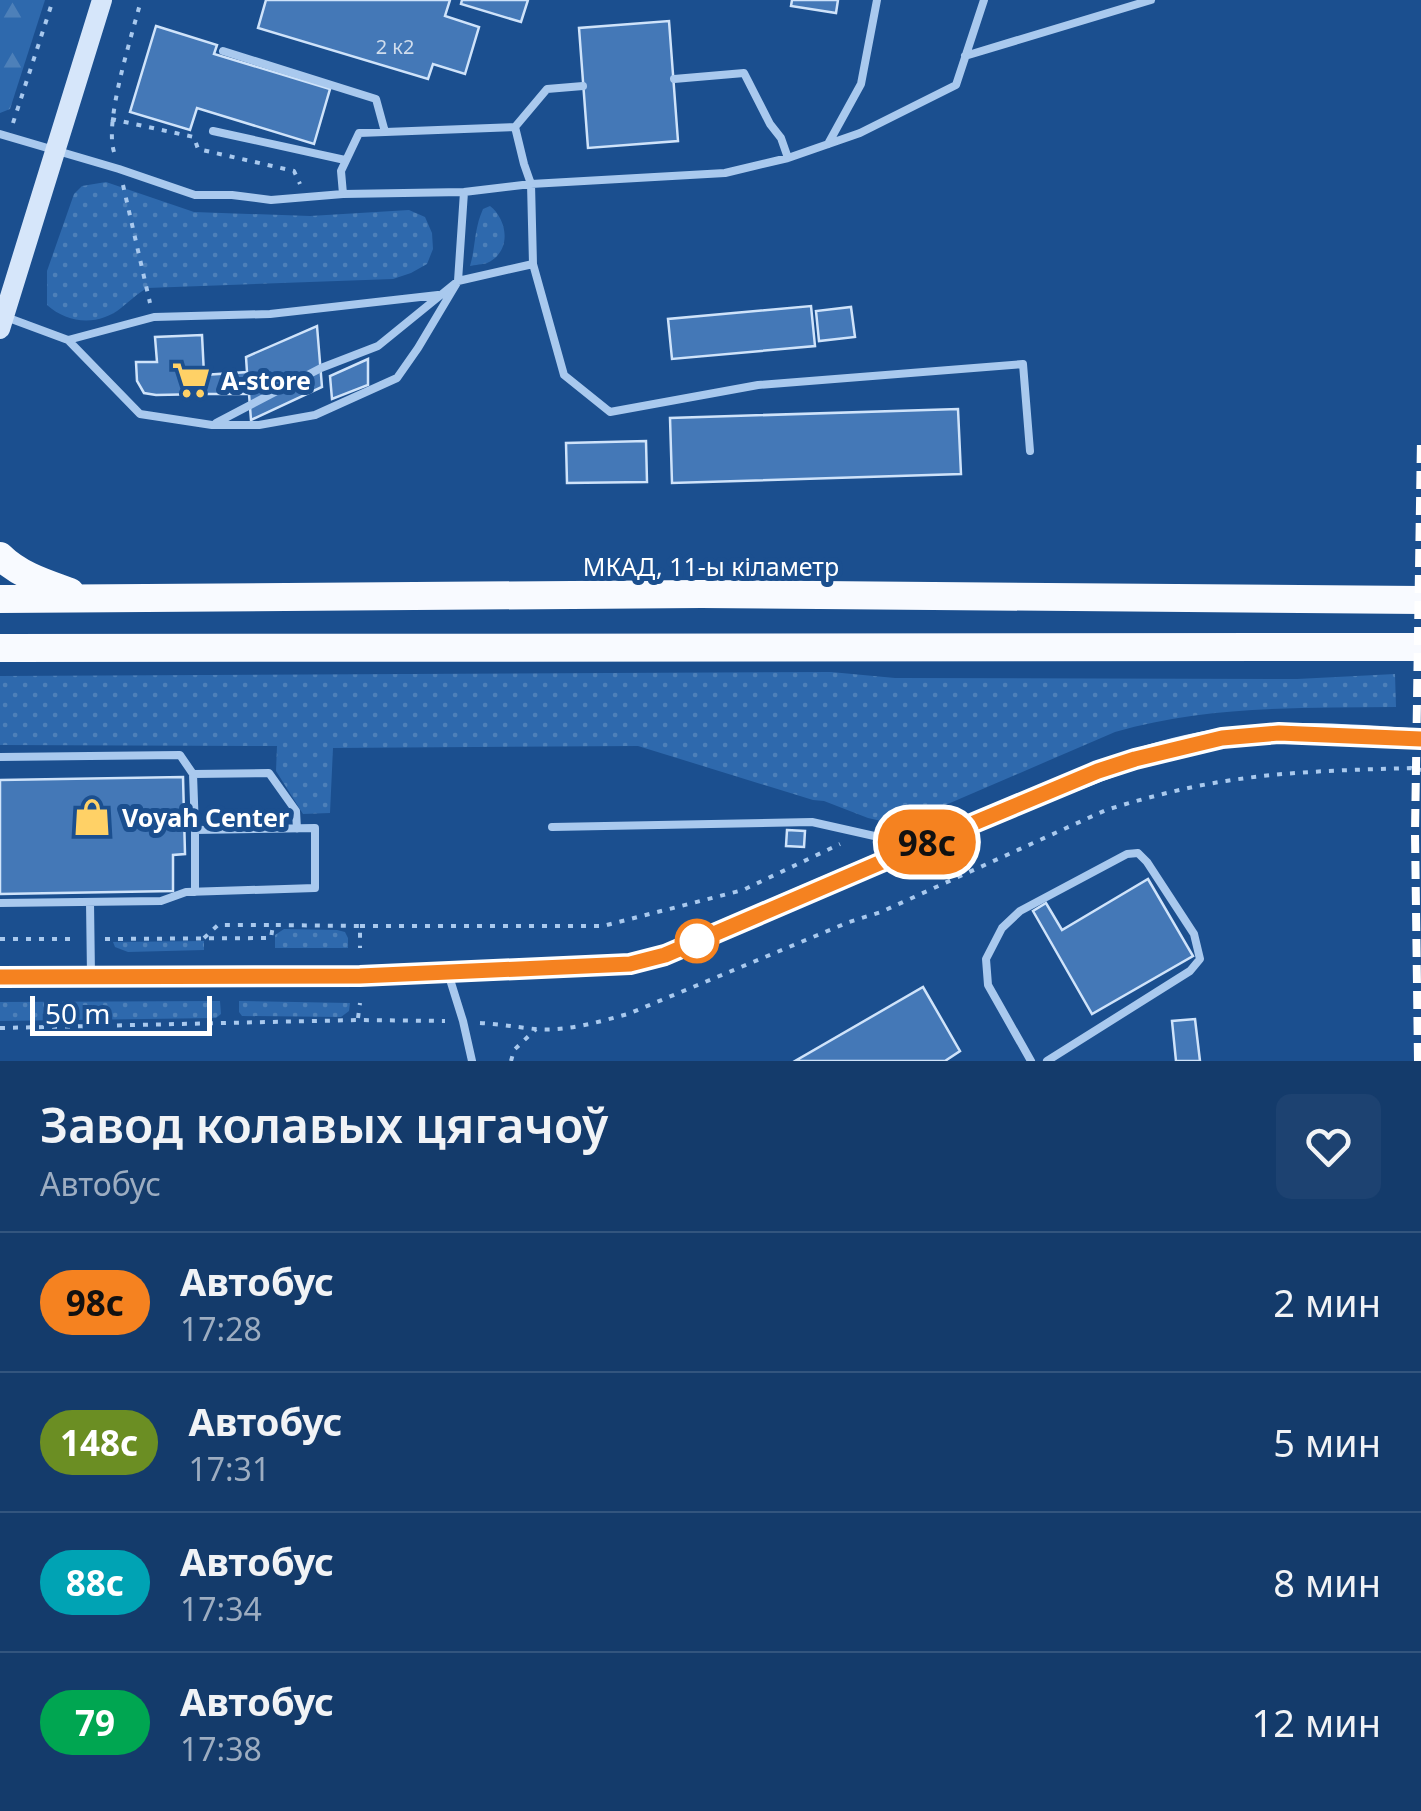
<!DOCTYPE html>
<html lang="ru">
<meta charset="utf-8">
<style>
:root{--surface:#143b6b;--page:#1d4271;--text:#f1f3f6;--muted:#9dadc1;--line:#33557e}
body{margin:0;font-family:"Noto Sans",sans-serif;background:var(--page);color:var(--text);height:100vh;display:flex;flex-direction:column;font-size:38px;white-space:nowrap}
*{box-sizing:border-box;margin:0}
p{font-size:32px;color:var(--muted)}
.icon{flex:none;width:55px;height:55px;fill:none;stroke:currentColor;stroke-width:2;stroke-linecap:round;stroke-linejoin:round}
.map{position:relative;height:1061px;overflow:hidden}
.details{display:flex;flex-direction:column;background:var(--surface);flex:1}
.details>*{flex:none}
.badge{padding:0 20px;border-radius:32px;font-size:35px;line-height:65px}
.scale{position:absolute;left:30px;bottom:25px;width:182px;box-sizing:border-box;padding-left:10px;border:5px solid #fff;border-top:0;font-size:28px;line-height:35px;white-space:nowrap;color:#fff;-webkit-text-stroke:8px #1b4f8f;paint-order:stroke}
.map>.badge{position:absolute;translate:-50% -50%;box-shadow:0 0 0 5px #fff}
.round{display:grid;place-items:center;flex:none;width:105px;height:105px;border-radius:15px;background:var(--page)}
.head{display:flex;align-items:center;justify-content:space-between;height:170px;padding:0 40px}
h1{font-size:48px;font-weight:600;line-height:75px}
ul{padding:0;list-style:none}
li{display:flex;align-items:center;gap:30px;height:140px;padding:0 40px;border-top:2px solid var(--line)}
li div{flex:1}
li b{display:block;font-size:38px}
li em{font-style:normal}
li .badge{min-width:110px;font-weight:700;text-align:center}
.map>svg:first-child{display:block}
.grass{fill:url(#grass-dots)}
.forest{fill:url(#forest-firs)}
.building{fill:#4478b7;stroke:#cfe3fa;stroke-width:2.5}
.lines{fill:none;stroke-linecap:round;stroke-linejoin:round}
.path{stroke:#a9c9ee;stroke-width:4;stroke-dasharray:5 8;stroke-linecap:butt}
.service{stroke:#a9c9ee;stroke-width:8}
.secondary{stroke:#d6e6fa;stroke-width:20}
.trunk{stroke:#f8faff;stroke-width:28}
.rail{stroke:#fff;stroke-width:8;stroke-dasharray:18 8;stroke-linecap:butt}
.line-casing{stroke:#fff;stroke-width:22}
.line{stroke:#f58220;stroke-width:15}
.stop-dot{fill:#fff;stroke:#f58220;stroke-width:5}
.labels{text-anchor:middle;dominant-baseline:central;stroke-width:10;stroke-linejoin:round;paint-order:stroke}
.number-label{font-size:20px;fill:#d0dded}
.poi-label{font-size:25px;font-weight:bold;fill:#fff;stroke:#1b4f8f;text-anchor:start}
.street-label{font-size:25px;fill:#fff;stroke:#1b4f8f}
</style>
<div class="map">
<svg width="1421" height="1061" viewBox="0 0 1421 1061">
<defs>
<pattern id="grass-dots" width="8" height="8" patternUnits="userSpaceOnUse" patternTransform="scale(2.5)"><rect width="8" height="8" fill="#2e69ad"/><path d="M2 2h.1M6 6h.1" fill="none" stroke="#4d80b9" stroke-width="1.8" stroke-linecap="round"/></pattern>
<pattern id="forest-firs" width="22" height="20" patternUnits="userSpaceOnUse" patternTransform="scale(2.5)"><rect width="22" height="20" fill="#2e69ad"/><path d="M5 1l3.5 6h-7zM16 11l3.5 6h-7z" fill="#4d80b9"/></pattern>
</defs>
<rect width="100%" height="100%" fill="#1b4f8f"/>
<path class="grass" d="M106,182l88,30 116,4 99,-6 16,7 7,16 1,16 -6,15 -16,9 -18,6 -246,9c-10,6 -16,12 -26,20 -22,18 -53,16 -74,-3v-34l27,-77 8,-8z
M490,206c18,14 22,46 -3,57 -3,1 -13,2 -17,3 6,-21 4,-37 13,-57z
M831,672l64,6 402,1 98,-5 1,33c-94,1 -189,-2 -281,25l-216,93 -31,-7 -44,-17 -11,-1 -175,-54 -305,2 -3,65 -27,1 -27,-43 1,-25 -277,-1v-69z
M284,929l53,1 8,2 3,6v10h-73v-13z
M204,941v9l-76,2 -13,-5 -2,-5z
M220,1001l1,13 -5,4 -216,3v-19z
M239,1001l111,2 -1,8 -8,6 -99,-1 -3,-4z"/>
<path class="forest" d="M0,0h45l-35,109 -10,4z"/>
<path class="building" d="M266,0h184l-5,16 34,11 -14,47 -32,-10 -5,15 -170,-51z
M462,0h66l-7,22 -60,-18z
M792,0h46l-2,13 -45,-7z
M669,21l9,120 -90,7 -9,-120z
M156,26l61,19 -3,9 116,35 -16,55 -117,-36 -7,22 -60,-18z
M811,306l4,40 -143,13 -4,-40z
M851,307l4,30 -36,4 -3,-30z
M317,326l5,61 -71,33 -2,-26h-44l-1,-19 43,-3 -1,-15z
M202,335l3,59 -49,1 -12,-2 -7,-12 -1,-19h21l-2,-25z
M368,359v26l-36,14 -2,-23z
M958,409l3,65 -289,9 -2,-65z
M646,441l1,41 -80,1 -1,-40z
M183,777l2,77 -12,1v36l-173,3v-114z
M787,830l18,1 -1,16 -18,-1z
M1148,879l45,77 -101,58 -59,-103 13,-8 16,27z
M923,987l37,64 -15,10h-150z
M1195,1019l5,42h-24l-4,-40z"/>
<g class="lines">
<path class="path" d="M111,119l83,18 4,12 96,22 6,13
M13,123l40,-123
M114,152c-10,-32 18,-116 27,-152
M123,185l27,118
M360,926h243l140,-36 97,-46
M204,938l14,-13h55
M0,939h75
M105,939l166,-1 2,-13 87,1v22
M358,1018l2,-15
M480,1023c18,1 36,4 55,6 30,3 63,-7 93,-15l221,-92 32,-10 225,-102c39,-12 80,-23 120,-29 61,-10 124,-11 185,-13l10,2
M0,1028l358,-8 87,1
M511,1061l3,-11 22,-21"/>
<path class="service" d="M223,51l153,48 9,33
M965,56l186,-56
M674,79l70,-6 26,51 11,14 7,20
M583,86l-36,3 -32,38 9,37 7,20 2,80 31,111 46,37 148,-27 265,-21 7,87
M213,131l132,29
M0,134l119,35 76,26h37l39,5 72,-6 121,-2 67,-8 194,-11 63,-15 72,-25 96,-48 28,-85
M828,144l33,-60 16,-84
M343,194l-2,-23 18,-38 156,-6
M6,317l62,23 86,-23 116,-3 168,-19
M68,340l72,74 72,11h47l56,-10 82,-37 21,-30 40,-67 6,-89
M216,423l105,-55 57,-22 80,-65 75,-17
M0,757l180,-2 13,19
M552,827l260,-5 98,22
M195,830l-2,-56 76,-1 27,38 1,18
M90,902l1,73
M0,903l161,-2 25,-9 129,-4v-60l-120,2v62
M448,973l15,48 9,40
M1031,1061l-43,-76 -2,-26 16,-31 18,-17 107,-57 11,-1 9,9 47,72 6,25 -10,12 -143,90"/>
<path class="secondary" d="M0,329l102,-329
M0,977l360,-1 270,-12 35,-9c107,-46 214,-93 321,-137 78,-32 154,-68 238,-80 65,-9 132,-4 197,1"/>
<path class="trunk" d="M0,556c19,19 45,27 70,36
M0,599l701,-5 720,6
M0,648l1421,-1"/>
<path class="rail" d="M1418,1061l-3,-228 6,-394"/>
</g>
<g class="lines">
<g class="line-casing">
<path id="line" d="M0,977l360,-1 270,-12 35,-9 254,-109 179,-75 37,-12 87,-21 57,-5 142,6"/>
</g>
<use href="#line" class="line"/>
</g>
<defs>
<g id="supermarket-bare" transform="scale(3)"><path d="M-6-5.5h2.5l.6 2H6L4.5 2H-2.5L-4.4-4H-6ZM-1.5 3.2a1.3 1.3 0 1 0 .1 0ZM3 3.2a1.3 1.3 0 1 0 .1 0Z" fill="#ffd166" stroke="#1b4f8f" stroke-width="2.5" paint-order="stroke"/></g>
<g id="shop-bare" transform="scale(3)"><path d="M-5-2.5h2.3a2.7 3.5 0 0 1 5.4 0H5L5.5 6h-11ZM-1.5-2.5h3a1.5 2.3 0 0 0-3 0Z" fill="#ffd166" stroke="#1b4f8f" stroke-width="2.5" paint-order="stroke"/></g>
</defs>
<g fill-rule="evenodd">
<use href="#supermarket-bare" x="191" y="380"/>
<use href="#shop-bare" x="92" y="817"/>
</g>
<circle class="stop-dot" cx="697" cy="941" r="20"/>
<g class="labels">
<g class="number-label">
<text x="395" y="46">2 к2</text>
</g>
<g class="poi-label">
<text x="221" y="380">А-store</text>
<text x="122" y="817">Voyah Center</text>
</g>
<g class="street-label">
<text x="711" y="566">МКАД, 11-ы кіламетр</text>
</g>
</g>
</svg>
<div class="scale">50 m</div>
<b class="badge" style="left:927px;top:842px;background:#f58220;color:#111">98с</b>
</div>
<section class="details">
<div class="head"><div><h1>Завод колавых цягачоў</h1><p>Автобус</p></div><a class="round"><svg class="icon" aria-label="heart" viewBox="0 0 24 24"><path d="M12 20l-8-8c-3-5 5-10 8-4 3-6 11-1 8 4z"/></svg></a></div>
<ul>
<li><span class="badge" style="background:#f58220;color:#111">98с</span><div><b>Автобус</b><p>17:28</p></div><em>2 мин</em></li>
<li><span class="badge" style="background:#6b8e23;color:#fff">148с</span><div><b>Автобус</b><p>17:31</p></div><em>5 мин</em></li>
<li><span class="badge" style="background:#00a3b4;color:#fff">88с</span><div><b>Автобус</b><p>17:34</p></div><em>8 мин</em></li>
<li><span class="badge" style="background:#00a651;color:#fff">79</span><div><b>Автобус</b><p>17:38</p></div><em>12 мин</em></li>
</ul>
</section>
